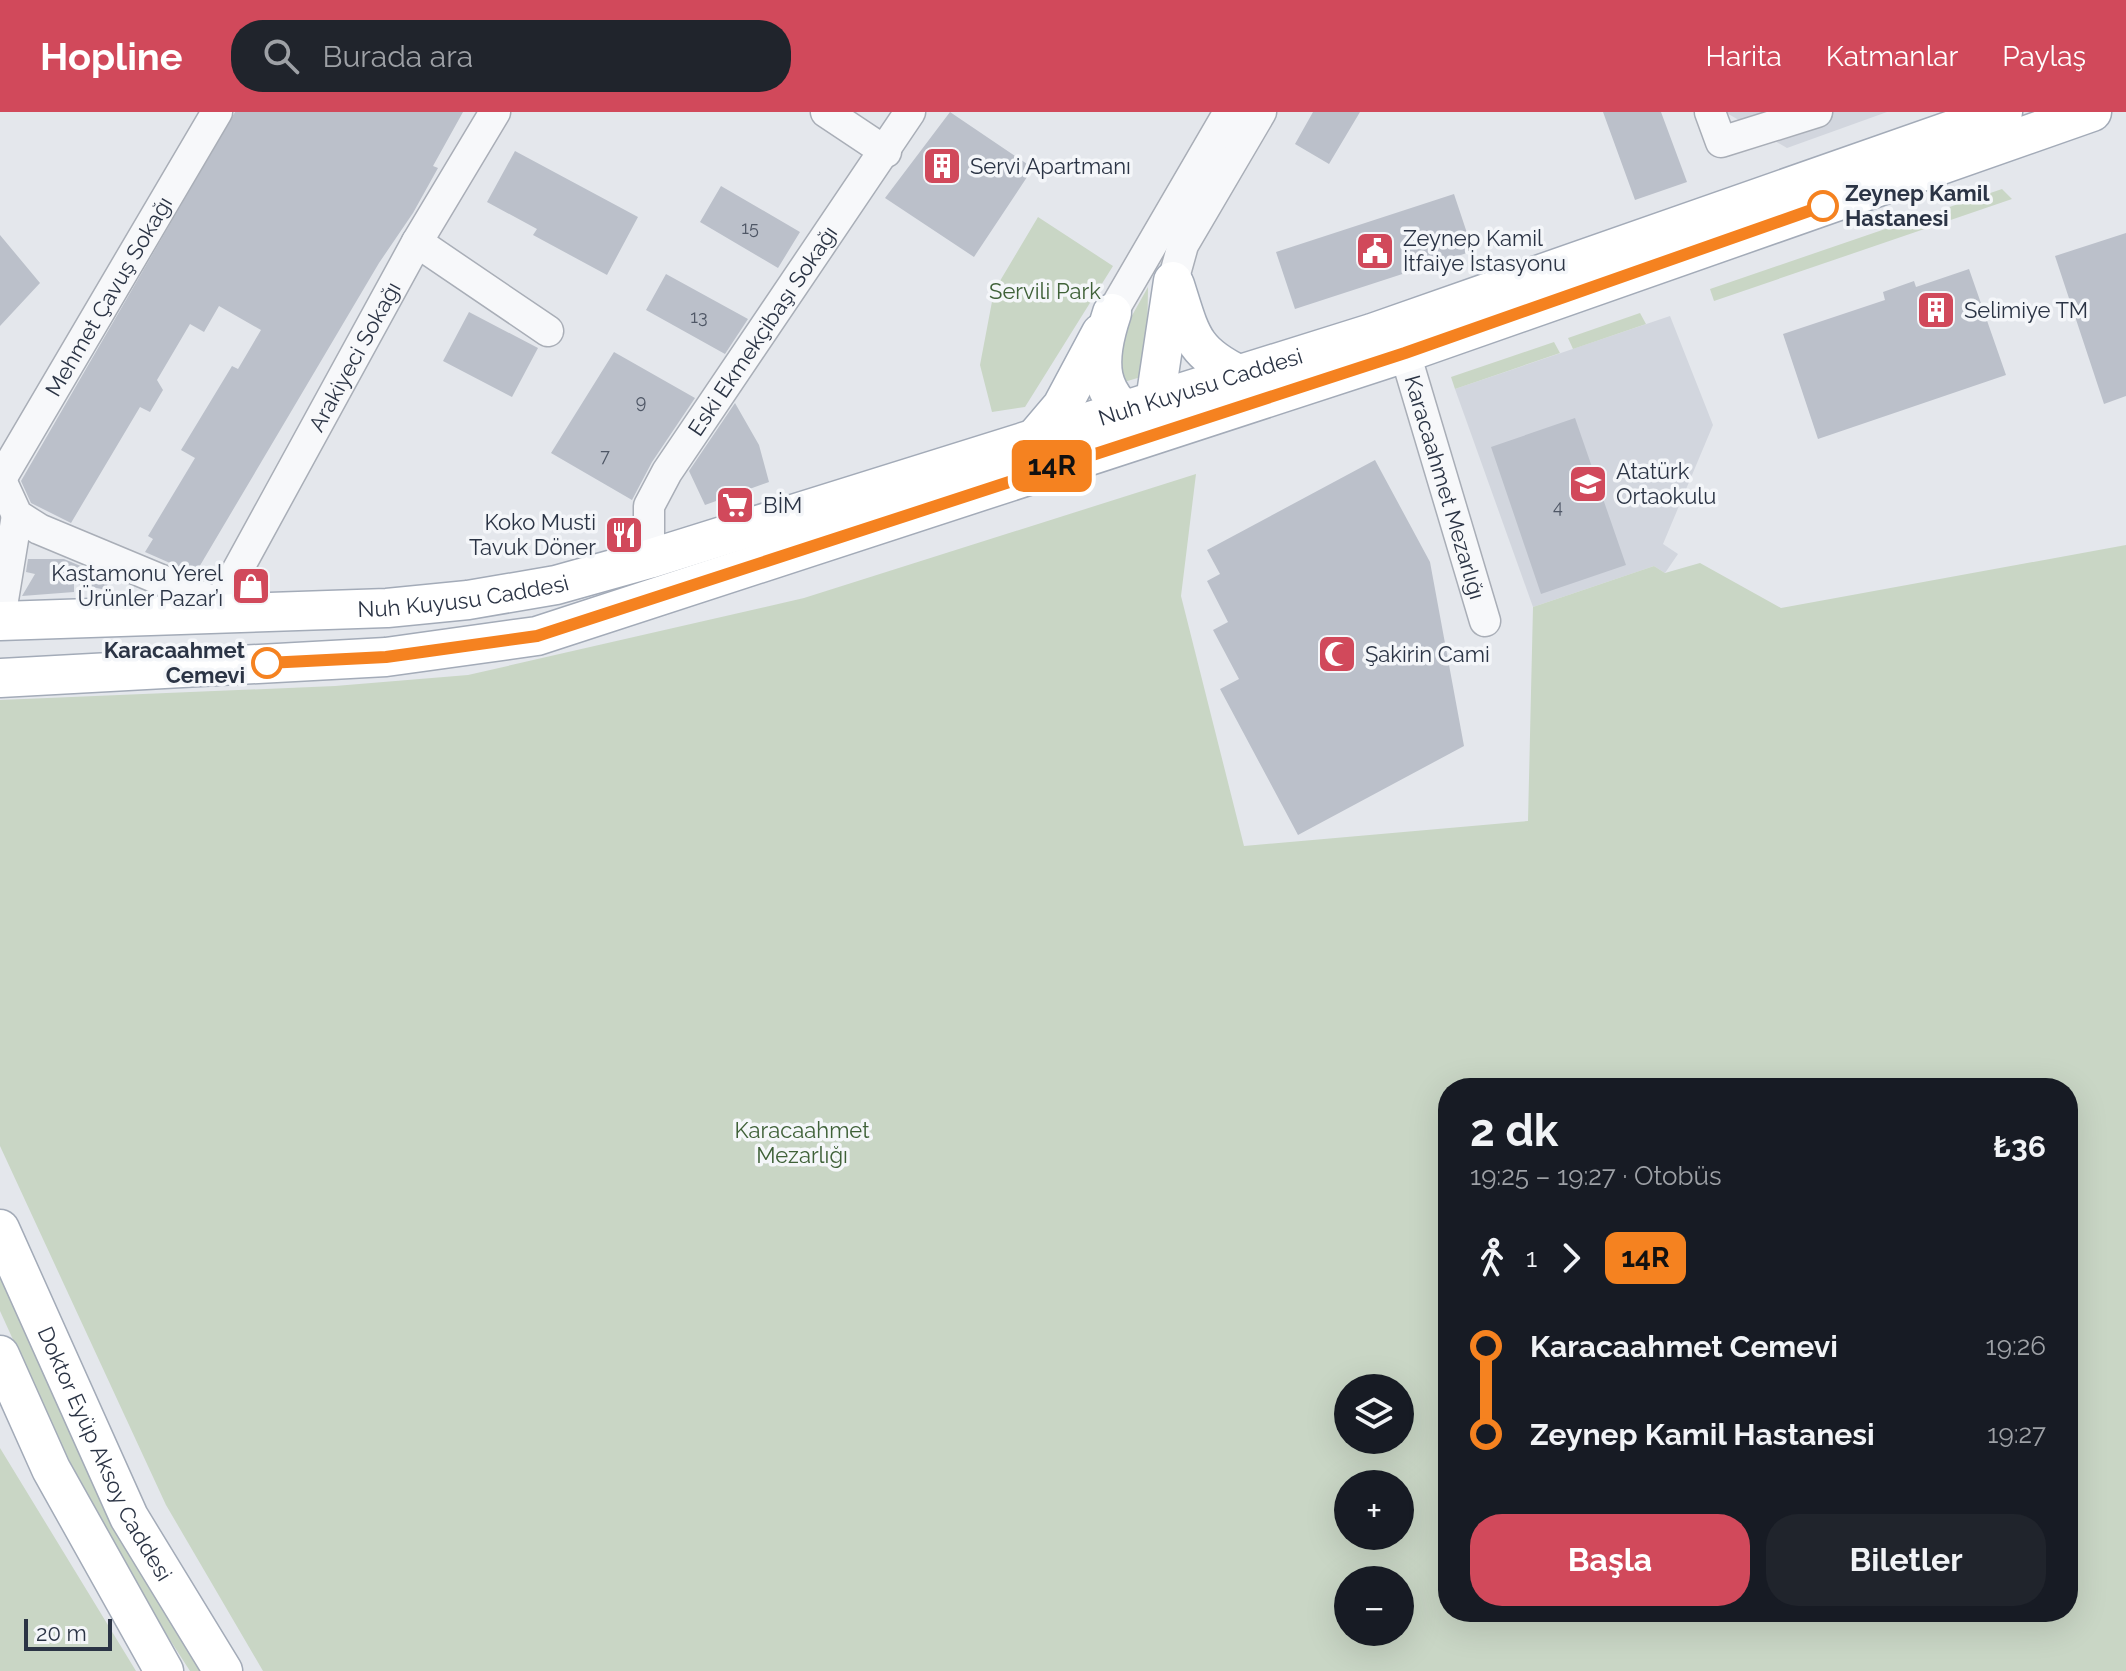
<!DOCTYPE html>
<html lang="tr">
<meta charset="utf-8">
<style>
:root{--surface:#171b24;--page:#20242c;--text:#f1f3f6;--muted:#9ea1a6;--accent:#d1495b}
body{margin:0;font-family:Raleway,sans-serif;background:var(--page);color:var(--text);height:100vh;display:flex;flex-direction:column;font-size:30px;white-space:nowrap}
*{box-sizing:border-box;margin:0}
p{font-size:26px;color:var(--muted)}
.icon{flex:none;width:44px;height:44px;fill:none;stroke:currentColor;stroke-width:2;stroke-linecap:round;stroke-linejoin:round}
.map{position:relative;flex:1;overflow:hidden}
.side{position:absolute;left:1438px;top:966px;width:640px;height:544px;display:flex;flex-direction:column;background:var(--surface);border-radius:32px;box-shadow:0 8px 32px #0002}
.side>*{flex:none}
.badge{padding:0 16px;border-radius:12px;font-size:28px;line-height:52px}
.tools{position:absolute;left:1334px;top:1262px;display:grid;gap:16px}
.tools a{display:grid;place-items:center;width:80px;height:80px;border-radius:50%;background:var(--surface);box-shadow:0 8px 32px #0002;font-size:40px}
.scale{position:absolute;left:24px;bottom:20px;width:88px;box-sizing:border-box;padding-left:8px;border:4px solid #2b3445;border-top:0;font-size:22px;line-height:28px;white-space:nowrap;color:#2b3445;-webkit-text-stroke:6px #f4f6f9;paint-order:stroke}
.map>.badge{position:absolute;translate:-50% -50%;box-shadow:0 0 0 4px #fff}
.legs{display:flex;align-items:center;gap:12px;height:88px;padding:0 32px;font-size:26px}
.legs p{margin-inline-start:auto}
.summary{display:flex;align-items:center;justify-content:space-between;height:136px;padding:0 32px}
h1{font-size:44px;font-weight:700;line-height:60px}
.primary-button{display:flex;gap:16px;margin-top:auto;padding:16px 32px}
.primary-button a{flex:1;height:92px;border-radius:32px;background:var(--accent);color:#fff;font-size:32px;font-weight:700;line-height:92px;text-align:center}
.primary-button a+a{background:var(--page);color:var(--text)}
ul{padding:0 32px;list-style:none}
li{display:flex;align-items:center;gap:28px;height:88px;font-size:30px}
li i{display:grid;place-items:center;width:12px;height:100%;margin:0 10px;background:currentColor}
li i::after{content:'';width:20px;height:20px;margin:-10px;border:6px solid;border-radius:50%;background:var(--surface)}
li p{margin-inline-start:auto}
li:first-child i{background:linear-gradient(#0000 50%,currentColor 0)}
li:last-child i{background:linear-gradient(currentColor 50%,#0000 0)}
header{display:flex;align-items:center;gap:48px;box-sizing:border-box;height:112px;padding:0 40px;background:var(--accent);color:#fff}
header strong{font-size:38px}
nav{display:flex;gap:44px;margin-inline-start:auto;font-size:28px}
.search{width:560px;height:72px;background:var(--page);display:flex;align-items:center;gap:20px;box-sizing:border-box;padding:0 28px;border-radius:32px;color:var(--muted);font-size:30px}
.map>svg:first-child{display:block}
.built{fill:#d2d6de}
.green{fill:#c9d6c5;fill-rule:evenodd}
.building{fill:#bbc0ca}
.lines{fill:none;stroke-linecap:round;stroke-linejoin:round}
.minor-casing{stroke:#a9aeb7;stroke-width:33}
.major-casing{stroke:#a3abb8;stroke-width:41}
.minor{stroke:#f7f8fa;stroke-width:30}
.major{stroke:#fff;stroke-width:38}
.line-1-casing{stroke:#fff;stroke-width:18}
.line-1{stroke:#f58220;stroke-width:12}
.stop-1-dot{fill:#fff;stroke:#f58220;stroke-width:4}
.labels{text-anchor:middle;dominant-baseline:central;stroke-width:7;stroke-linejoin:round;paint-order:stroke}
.number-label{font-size:18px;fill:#4f5766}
.poi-label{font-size:22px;fill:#2b3445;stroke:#f4f6f9;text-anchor:start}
.stop-label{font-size:22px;font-weight:bold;fill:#2b3445;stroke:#f4f6f9;text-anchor:start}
.park-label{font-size:22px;fill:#3f6138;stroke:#f4f6f9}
.street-label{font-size:22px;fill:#2b3445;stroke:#f4f6f9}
</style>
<header>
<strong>Hopline</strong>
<div class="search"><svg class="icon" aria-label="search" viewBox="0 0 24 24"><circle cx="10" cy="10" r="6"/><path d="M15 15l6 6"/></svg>Burada ara</div>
<nav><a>Harita</a><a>Katmanlar</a><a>Paylaş</a></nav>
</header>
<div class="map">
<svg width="2126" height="1559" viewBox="0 0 2126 1559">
<rect width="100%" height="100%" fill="#e4e7ec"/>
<path class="built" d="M1725,0h162l-100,36z
M1670,204l43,109 -50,119 15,10 -13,19 -11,-7 -121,41 -78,-218z"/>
<path class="green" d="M2002,77l10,10 -298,102 -4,-12z
M1038,105l75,49 -88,141 -33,5 -12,-47 14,-74z
M1148,175l-1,66 -6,24 -17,5 -11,-21 7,-24z
M1640,201l6,11 -73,25 -5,-11z
M1554,230l6,11 -105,36 -4,-12z
M1196,362l-15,122 63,250 284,-25 5,-214 121,-41 11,7 35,-10 81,45 345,-63v1126h-1863l-97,-166 -166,-359v-446l335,-14 133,-11 336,-77zM1448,976h620v524h-620zM1348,1276h52v52h-52zM1400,1372v52h-52v-52zM1400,1468v52h-52v-52z
M0,1150l211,409h-21l-49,-76 -80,-150 -61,-134z
M0,1336l136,223h-136z"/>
<path class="building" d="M235,0h228l-30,54 5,2 -25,45 -34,50 -184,311 -50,-22 8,-13 -5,-3 47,-78 -14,-8 51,-84 6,3 23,-39 -42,-24 -15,26 -14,-8 -33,56 6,10 -13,22 -10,-5 -69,116 -40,-20 -10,-22z
M950,0l83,56 -59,89 -89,-59z
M1313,0h47l-31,52 -34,-20z
M1603,0h58l26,70 -52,18z
M515,39l123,66 -31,58 -74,-40 4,-6 -50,-27z
M721,74l79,46 -22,36 -78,-46z
M1454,82l19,57 -178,58 -19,-57z
M2126,121v163l-22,8 -49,-148z
M0,123l40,48 -40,43z
M1969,157l37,106 -188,64 -35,-105 102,-34 -2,-8 31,-11 2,6z
M666,162l82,45 -23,35 -79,-44z
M469,200l69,36 -26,49 -69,-36z
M614,240l81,46 -43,64 -20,38 -81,-47z
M735,291l24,42 10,37 -64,23 -16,-34z
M1575,306l51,147 -85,29 -50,-147z
M1375,348l55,102 34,184 -166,89 -78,-146 19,-10 -26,-49 15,-8 -21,-41 13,-7 -13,-24z
M28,447h36l45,19 -3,12 -32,-7v9l-52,4 13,-22 -9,-2z"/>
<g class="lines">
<g class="minor-casing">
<g id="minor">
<path d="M826,0l60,40"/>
<path d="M1710,0l11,30 96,-30"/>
<path d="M417,130l131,89"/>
<path d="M1173,169l10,-36 78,-133"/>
<path d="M1112,201l117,-201"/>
<path id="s1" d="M1405,241l80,268"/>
<path d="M0,366l17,37 22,14 180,75 -1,8"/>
<path id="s2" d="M1,367l216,-367"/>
<path id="s3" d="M649,447v-53l18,-34 243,-360"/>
<path id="s4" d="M219,492l198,-362 78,-130"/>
<path d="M0,506l17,-103"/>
</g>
</g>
<g class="major-casing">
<g id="major">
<path d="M1175,173c16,50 17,67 65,90"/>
<path d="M1112,201c-16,48 -17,84 31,110"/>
<path d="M1148,308l7,-19 18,-120"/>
<path d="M1034,327l28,-33 39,-73"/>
<path id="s5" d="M0,509l387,-13 81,-8 88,-15 93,-26 723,-226 631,-221"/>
<path d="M0,566l386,-21 151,-21 868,-283 687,-241"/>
<path id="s6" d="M0,1117l129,288 94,154"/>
<path d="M0,1243l51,114 113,202"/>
</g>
</g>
<use href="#minor" class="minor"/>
<use href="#major" class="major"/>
</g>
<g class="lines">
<g class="line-1-casing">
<path id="line-1" d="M267,551l119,-6 151,-21 868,-283 418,-147"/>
</g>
<use href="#line-1" class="line-1"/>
</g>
<defs>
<g id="building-square" transform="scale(2)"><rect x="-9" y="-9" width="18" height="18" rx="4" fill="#d1495b" stroke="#f4f6f9"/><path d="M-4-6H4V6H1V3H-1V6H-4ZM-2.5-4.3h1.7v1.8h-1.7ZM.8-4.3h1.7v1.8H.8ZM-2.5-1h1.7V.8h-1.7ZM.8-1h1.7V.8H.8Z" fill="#fff"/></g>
<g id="civic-square" transform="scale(2)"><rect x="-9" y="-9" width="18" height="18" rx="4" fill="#d1495b" stroke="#f4f6f9"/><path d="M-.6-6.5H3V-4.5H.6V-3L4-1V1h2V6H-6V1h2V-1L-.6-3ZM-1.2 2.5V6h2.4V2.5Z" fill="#fff"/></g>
<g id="school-square" transform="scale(2)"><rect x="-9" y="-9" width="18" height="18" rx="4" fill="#d1495b" stroke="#f4f6f9"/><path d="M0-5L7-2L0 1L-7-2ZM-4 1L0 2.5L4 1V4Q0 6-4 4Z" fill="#fff"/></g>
<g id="supermarket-square" transform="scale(2)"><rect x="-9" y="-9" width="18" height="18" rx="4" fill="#d1495b" stroke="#f4f6f9"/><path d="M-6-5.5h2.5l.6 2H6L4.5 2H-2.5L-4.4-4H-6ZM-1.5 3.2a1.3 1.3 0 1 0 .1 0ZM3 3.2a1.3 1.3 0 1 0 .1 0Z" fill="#fff"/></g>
<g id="restaurant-square" transform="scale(2)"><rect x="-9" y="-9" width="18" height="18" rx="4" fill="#d1495b" stroke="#f4f6f9"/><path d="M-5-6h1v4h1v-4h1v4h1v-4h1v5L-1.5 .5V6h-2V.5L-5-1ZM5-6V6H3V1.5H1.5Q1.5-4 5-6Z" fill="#fff"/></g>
<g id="shop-square" transform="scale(2)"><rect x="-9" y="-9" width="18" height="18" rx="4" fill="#d1495b" stroke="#f4f6f9"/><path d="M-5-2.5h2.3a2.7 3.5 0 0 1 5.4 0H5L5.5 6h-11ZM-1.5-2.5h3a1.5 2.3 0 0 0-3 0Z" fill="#fff"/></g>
<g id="mosque-square" transform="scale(2)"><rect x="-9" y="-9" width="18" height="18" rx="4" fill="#d1495b" stroke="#f4f6f9"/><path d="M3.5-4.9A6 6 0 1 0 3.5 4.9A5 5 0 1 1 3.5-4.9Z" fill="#fff"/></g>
</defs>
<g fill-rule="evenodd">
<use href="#building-square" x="942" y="54"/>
<use href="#civic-square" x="1375" y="139"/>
<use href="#building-square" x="1936" y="198"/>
<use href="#school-square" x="1588" y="372"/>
<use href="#supermarket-square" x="735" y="393"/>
<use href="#restaurant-square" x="624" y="423"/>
<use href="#shop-square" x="251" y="474"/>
<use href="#mosque-square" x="1337" y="542"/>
</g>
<g class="stop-1-dot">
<circle cx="1823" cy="94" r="14"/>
<circle cx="267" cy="551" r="14"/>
</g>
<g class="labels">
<g class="number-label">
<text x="750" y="115">15</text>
<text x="699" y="204">13</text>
<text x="641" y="289">9</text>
<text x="605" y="343">7</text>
<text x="1558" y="394">4</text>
</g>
<g class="poi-label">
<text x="970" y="54">Servi Apartmanı</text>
<text x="1403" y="126">Zeynep Kamil<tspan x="1403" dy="25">İtfaiye İstasyonu</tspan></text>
<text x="1964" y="198">Selimiye TM</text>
<text x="1616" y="359">Atatürk<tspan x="1616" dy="25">Ortaokulu</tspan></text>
<text x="763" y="393">BİM</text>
<text x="596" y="410" text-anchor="end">Koko Musti<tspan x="596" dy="25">Tavuk Döner</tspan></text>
<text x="223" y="461" text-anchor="end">Kastamonu Yerel<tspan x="223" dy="25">Ürünler Pazar’ı</tspan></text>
<text x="1365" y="542">Şakirin Cami</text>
</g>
<g class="stop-label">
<text x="1845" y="81">Zeynep Kamil<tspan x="1845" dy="25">Hastanesi</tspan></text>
<text x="245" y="538" text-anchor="end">Karacaahmet<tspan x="245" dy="25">Cemevi</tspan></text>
</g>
<g class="park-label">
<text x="1045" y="179">Servili Park</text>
<text x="802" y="1018">Karacaahmet<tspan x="802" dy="25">Mezarlığı</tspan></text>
</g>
<g class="street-label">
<text stroke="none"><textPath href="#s2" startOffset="212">Mehmet Çavuş Sokağı</textPath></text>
<text stroke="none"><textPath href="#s3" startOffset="262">Eski Ekmekçibaşı Sokağı</textPath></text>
<text stroke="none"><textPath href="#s4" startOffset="282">Arakiyeci Sokağı</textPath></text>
<text stroke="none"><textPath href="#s5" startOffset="1232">Nuh Kuyusu Caddesi</textPath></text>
<text stroke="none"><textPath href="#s1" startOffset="140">Karacaahmet Mezarlığı</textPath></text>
<text stroke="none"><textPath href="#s5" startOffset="464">Nuh Kuyusu Caddesi</textPath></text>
<text stroke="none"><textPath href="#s6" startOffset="248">Doktor Eyüp Aksoy Caddesi</textPath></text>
</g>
</g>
</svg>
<div class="tools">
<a><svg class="icon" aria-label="layers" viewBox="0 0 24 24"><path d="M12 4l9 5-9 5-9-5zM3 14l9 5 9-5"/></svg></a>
<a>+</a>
<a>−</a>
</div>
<div class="scale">20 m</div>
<b class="badge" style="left:1052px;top:354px;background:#f58220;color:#111">14R</b>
<section class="side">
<div class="summary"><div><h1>2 dk</h1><p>19:25 – 19:27 · Otobüs</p></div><b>₺36</b></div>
<div class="legs"><svg class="icon" aria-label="walk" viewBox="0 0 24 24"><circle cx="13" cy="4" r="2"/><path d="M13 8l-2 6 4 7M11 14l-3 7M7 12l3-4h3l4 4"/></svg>1<svg class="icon" aria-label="forward" viewBox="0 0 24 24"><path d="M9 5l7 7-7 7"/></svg><b class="badge" style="background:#f58220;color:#111">14R</b></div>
<ul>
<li><i style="color:#f58220"></i><b>Karacaahmet Cemevi</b><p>19:26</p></li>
<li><i style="color:#f58220"></i><b>Zeynep Kamil Hastanesi</b><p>19:27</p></li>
</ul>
<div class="primary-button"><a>Başla</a><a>Biletler</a></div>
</section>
</div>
